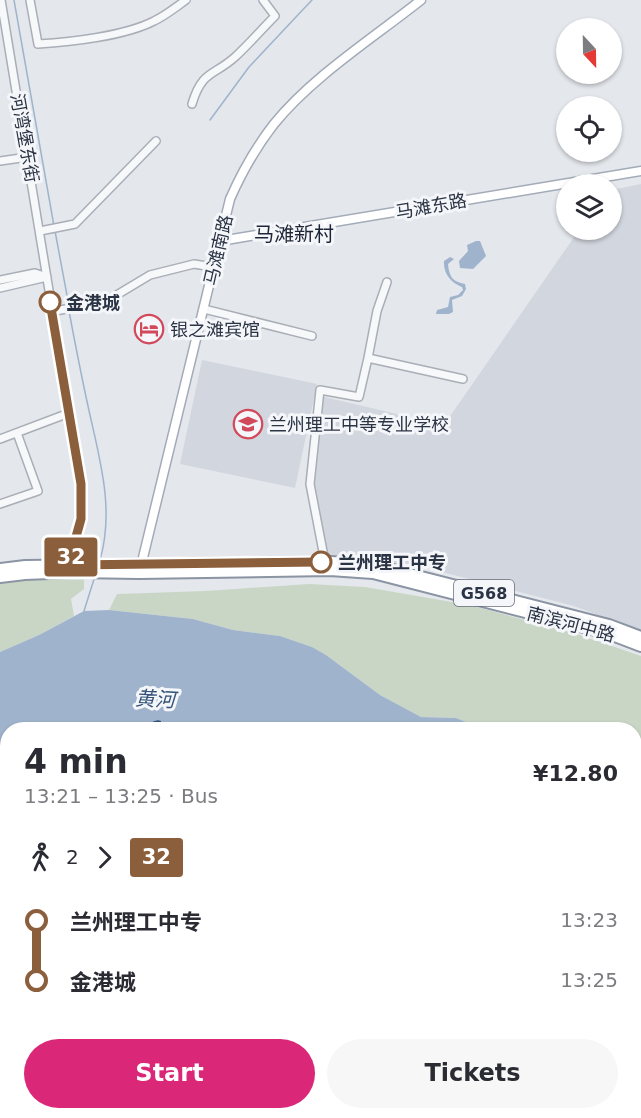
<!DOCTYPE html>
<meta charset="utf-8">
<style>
:root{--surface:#fff;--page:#f7f7f7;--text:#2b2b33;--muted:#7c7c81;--accent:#db2777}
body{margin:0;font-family:"DejaVu Sans","Noto Sans SC",sans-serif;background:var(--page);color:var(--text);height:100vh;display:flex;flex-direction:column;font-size:22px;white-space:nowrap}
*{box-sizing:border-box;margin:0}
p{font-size:20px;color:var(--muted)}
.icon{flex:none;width:33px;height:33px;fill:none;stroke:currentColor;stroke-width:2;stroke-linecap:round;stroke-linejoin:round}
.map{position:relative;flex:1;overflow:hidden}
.panel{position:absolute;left:0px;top:722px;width:642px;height:398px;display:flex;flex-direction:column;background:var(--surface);border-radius:24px 24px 0 0;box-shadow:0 2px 4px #0004}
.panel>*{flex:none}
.badge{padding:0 12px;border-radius:4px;font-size:21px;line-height:39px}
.needle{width:39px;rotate:158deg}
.fabs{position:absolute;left:556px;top:18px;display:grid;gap:12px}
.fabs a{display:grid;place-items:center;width:66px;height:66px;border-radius:50%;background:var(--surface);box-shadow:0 2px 4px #0004;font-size:30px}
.map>.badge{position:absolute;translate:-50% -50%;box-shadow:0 0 0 3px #fff}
.legs{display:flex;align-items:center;gap:9px;height:66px;padding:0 24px;font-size:20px}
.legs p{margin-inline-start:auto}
.headline{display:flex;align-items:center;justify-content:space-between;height:102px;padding:0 24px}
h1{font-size:33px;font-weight:700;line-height:45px}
.action{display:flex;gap:12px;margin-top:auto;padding:12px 24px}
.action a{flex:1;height:69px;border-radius:36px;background:var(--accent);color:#fff;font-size:24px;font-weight:700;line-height:69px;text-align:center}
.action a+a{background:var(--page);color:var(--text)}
ul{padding:0 24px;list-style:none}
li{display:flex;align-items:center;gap:21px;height:60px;font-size:22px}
li i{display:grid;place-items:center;width:9px;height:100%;margin:0 8px;background:currentColor}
li i::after{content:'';width:15px;height:15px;margin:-8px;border:4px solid;border-radius:50%;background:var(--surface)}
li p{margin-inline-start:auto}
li:first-child i{background:linear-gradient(#0000 50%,currentColor 0)}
li:last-child i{background:linear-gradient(currentColor 50%,#0000 0)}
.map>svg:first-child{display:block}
.built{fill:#d2d6de}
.green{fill:#c9d6c5}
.water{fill:#9fb4cc}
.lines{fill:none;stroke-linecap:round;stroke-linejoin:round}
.stream{stroke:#9fb4cc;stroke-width:1.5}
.ferry{stroke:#34527a;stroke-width:1.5;stroke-dasharray:8 6;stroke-linecap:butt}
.minor-casing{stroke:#a9aeb7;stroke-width:10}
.major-casing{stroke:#a3abb8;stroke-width:11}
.highway-casing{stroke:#8b94a3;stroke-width:14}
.minor{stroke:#f7f8fa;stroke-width:7}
.major{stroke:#fff;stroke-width:8}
.highway{stroke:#fff;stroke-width:10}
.line-1-casing{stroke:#fff;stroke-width:14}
.line-1{stroke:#8b5e3c;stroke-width:9}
.stop-1-dot{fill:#fff;stroke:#8b5e3c;stroke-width:3}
.labels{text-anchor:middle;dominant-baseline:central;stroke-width:6;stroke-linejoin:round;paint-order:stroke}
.shield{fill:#f4f6f9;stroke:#676e7b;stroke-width:1.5}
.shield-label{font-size:16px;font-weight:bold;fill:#2b3445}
.street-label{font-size:18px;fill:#2b3445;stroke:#f4f6f9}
.stop-label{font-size:18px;font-weight:bold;fill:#2b3445;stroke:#f4f6f9;text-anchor:start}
.poi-label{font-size:18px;fill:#2b3445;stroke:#f4f6f9;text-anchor:start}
.neighbourhood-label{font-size:20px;fill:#1d2536;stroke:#f4f6f9}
.water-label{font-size:20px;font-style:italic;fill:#34527a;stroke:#f4f6f9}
</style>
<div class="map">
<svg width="641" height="1118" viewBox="0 0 641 1118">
<rect width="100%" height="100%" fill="#e4e7ec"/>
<path class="built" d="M641,184v447l-67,-25 -163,-42 -86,-7 -13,-71 8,-90 124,29 135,-195h33v-40z
M202,360l115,24 -22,104 -115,-24z
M361,1112h186l-2,6h-186z"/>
<path class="green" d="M84,577v12l-13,10 3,17 -35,19 -39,17v-70l32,-4z
M309,584l56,3 104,18 108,29 64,22v129l-6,-2 -1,-54h-151l-27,-11 -35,-1 -41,-22 -54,-40 -14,-8 -32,-11 -47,-6 -40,-11 -84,-9 8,-16 89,-3z
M7,886v42l-7,2v-42z
M634,961l7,5v63l-6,-2z"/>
<path class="water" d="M476,241h4l6,15 -13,13 -13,-1 -1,-7 9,-10 -1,-6z
M450,257l4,2 -6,5c1,13 5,18 17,20l1,5 -4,7 -10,4 1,12 -4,2h-13l1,-4 11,-3 2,-10 8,-2 5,-5 -1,-3c-11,-4 -19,-14 -18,-26z
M109,610l84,9 40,11 47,6 32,11 14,8 54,40 41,22 35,1 27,11h-475l-1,137 -7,2v-216l39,-17 45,-24z
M634,783l7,2v181l-7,-5z
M145,1112h74l-1,6h-74z
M237,1112h75l-1,6h-75z"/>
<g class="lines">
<path class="stream" d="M14,0l40,226
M210,120l39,-53 63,-67
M55,231l14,75
M69,311c6,32 12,63 19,95 11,51 27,102 12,154
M84,611l11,-35"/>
<path class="ferry" d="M126,729l32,-8 37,8
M0,759l8,-2
M634,857l7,2"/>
<g class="minor-casing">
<path id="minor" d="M1,0l80,484v35l-9,32 -2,17
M30,0l8,44c33,-2 87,-8 116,-23 11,-5 22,-14 32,-21
M192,104c10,-34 22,-28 43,-47 14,-13 27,-28 40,-41l-12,-16
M0,161l28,-4
M40,231l35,-7 81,-83
M0,280l35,-7 12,4
M387,282l-10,29 -9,47 95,21
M0,288l47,-11
M204,309l108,27
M51,312l24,-5h14l21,-8 40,-24 44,-11 19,3
M0,439l69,-26
M0,504l38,-13 -21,-58
M325,562l-15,-78 10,-94 39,7 9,-39
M0,1102l6,16"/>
</g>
<g class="major-casing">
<path id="major" d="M220,241l421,-70
M140,570l90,-371c12,-27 26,-52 44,-75 38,-47 99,-86 147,-124
M0,935l8,-3
M0,945l8,-3
M634,1027l7,2
M634,1039l7,2"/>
</g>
<g class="highway-casing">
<path id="highway" d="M0,569l25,-3 306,-4 43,3 235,60 32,12
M0,577l25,-3 49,-2 65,1 191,-3 43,3 234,60 34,13"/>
</g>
<use href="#minor" class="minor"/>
<use href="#major" class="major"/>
<use href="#highway" class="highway"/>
</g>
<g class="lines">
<g class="line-1-casing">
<path id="line-1" d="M50,302l31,182v35l-9,32 -2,14 251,-3"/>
</g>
<use href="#line-1" class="line-1"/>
</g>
<defs>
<g id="hotel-ring" transform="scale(1.5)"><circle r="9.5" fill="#f4f6f9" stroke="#d1495b" stroke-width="1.5"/><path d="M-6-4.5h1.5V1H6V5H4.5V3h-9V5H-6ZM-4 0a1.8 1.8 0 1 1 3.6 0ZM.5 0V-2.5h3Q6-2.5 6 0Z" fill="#d1495b"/></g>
<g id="university-ring" transform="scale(1.5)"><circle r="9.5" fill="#f4f6f9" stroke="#d1495b" stroke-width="1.5"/><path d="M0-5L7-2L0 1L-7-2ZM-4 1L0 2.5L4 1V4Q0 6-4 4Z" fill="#d1495b"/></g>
</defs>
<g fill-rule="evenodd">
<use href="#hotel-ring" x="149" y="329"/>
<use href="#university-ring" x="248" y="424"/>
</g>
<g class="stop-1-dot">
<circle cx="50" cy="302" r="10"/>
<circle cx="321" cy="562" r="10"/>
</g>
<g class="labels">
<rect class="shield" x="454" y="580" width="60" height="26" rx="4.5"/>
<g class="shield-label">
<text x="484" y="593">G568</text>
</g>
<g class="street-label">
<text transform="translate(25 138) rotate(80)">河湾堡东街</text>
<text transform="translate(431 206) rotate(-10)">马滩东路</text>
<text transform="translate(218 250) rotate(-77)">马滩南路</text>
<text transform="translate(571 624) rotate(15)">南滨河中路</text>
</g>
<g class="stop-label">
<text x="66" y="302">金港城</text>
<text x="338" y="562">兰州理工中专</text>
</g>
<g class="poi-label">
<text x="170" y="329">银之滩宾馆</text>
<text x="269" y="424">兰州理工中等专业学校</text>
</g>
<g class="neighbourhood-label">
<text x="294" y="234">马滩新村</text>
</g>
<g class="water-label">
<text transform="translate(155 699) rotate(3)">黄河</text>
</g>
</g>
</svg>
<div class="fabs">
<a><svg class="needle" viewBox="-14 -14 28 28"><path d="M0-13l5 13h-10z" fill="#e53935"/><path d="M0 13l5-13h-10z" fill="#7c7c81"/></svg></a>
<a><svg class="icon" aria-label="locate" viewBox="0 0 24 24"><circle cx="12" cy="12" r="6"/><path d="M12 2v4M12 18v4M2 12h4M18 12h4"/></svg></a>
<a><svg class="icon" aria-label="layers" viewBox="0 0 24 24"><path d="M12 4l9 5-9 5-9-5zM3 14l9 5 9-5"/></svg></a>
</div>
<b class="badge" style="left:71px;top:557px;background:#8b5e3c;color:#fff">32</b>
<section class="panel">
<div class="headline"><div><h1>4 min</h1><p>13:21 – 13:25 · Bus</p></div><b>¥12.80</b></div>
<div class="legs"><svg class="icon" aria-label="walk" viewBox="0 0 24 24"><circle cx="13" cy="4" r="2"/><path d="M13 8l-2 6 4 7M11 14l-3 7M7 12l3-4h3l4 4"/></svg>2<svg class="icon" aria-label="forward" viewBox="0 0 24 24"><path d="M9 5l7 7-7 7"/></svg><b class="badge" style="background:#8b5e3c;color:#fff">32</b></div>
<ul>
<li><i style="color:#8b5e3c"></i><b>兰州理工中专</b><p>13:23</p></li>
<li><i style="color:#8b5e3c"></i><b>金港城</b><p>13:25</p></li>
</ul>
<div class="action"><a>Start</a><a>Tickets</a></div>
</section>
</div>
